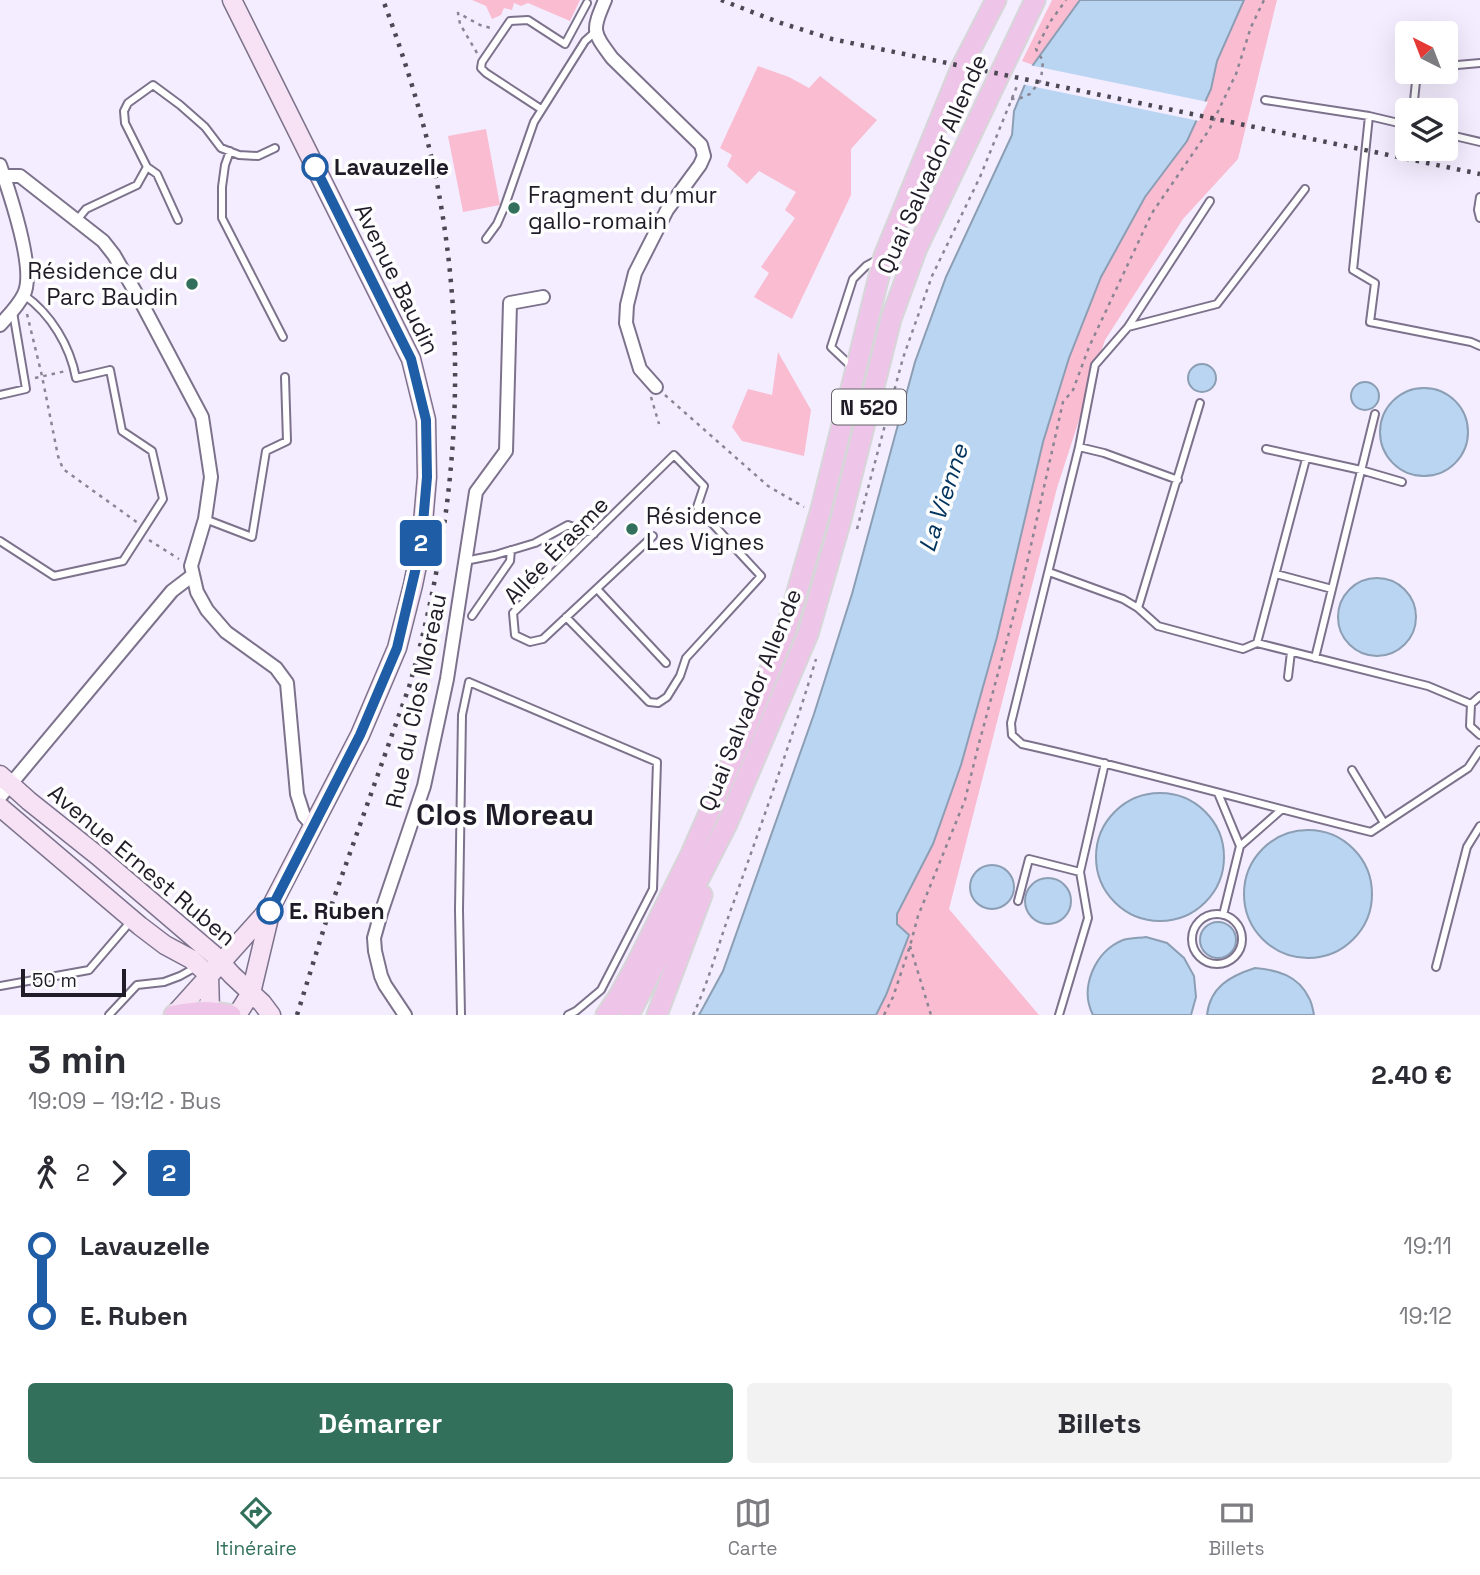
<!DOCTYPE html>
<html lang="fr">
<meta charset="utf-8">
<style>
:root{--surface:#fff;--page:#f2f2f3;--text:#2b2b33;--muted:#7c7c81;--line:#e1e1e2;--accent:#32705c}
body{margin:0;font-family:"Space Grotesk",sans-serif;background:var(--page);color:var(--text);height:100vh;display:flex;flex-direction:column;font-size:26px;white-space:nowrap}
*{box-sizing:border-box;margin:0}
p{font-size:23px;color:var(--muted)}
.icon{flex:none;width:38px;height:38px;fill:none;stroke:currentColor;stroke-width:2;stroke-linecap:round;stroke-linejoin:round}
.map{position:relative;height:1015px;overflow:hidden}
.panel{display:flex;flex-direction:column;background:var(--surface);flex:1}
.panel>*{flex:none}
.badge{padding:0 14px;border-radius:5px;font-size:24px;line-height:46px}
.needle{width:46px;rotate:318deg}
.controls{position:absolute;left:1395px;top:21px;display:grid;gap:14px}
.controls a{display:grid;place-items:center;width:63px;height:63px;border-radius:7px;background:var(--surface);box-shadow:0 7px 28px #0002;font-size:35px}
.scale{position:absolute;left:21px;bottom:18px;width:105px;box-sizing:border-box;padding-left:7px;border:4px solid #201c27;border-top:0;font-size:19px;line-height:24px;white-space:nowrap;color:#201c27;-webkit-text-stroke:5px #fefefe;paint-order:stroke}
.map>.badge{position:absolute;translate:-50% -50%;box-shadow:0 0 0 4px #fff}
.legs{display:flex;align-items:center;gap:10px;height:77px;padding:0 28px;font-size:23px}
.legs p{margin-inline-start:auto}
.headline{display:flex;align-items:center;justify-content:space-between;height:119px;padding:0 28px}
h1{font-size:38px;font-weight:600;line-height:52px}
.cta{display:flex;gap:14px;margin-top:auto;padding:14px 28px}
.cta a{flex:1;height:80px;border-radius:7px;background:var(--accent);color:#fff;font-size:28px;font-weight:600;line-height:80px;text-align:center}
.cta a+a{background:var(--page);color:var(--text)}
ul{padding:0 28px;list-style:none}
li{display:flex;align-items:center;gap:24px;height:70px;font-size:26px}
li i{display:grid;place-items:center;width:10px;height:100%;margin:0 9px;background:currentColor}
li i::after{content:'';width:18px;height:18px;margin:-9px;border:5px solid;border-radius:50%;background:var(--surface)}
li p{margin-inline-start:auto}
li:first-child i{background:linear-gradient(#0000 50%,currentColor 0)}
li:last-child i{background:linear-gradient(currentColor 50%,#0000 0)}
.tabs{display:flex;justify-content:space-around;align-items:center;height:98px;border-top:2px solid var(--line);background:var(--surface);font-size:19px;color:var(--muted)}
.tabs a{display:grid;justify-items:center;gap:4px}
.tabs .on{color:var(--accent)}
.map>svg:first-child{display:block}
.green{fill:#f9bcd1}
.water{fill:#bad5f1;stroke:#8c9eb4;stroke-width:2}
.pier{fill:#f4edff}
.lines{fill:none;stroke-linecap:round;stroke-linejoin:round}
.lane-casing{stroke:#7d728c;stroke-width:10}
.street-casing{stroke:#7d728c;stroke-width:16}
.secondary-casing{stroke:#7d728c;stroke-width:21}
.primary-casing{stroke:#d7d6d8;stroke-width:23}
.path{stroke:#8a8593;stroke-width:2.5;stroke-dasharray:3.5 5;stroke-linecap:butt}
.lane{stroke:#fff;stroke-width:6}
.street{stroke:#fff;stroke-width:12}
.secondary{stroke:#f6e2f4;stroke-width:18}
.primary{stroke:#eec4e9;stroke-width:19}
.rail{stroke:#4b4753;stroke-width:4.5;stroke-dasharray:3.5 7;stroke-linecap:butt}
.line-1-casing{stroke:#fff;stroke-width:16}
.line-1{stroke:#1f5da6;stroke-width:10}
.stop-1-dot{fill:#fff;stroke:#1f5da6;stroke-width:3.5}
.poi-dot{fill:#32705c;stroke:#fefefe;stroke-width:2.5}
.labels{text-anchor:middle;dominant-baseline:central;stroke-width:7;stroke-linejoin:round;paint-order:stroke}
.shield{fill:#fefefe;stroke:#636068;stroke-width:2}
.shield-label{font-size:21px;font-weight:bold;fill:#201c27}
.street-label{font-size:23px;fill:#201c27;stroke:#fefefe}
.stop-label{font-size:23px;font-weight:bold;fill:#201c27;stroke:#fefefe;text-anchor:start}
.poi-label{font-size:23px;fill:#201c27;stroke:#fefefe;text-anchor:start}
.water-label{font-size:24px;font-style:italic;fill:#00335d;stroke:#fefefe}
.district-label{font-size:30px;font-weight:bold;fill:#201c27;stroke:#fefefe}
</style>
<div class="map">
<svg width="1480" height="1015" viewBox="0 0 1480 1015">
<rect width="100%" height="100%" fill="#f4edff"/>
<path class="green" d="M472,0h108l-10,21 -42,-18 -7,3 -7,-3 -2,7 -8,-2 -3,7 -9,4 -6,-13z
M1052,0h28l-47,65 -11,-4z
M1244,0h33l-39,159 -55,60 -78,121 -48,148 -108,421 90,106h-166l24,-91v-10l36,-70 28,-79 36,-128 46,-195 26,-84 32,-81 44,-80 42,-56 24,-52 6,-28z
M758,66l31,11 20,11 11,-12 57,44 -26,29v46l-59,124 -38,-22 15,-24 -8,-6 34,-49 -10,-8 11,-18 -37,-21 -12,13 -20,-18 5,-11 -12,-7z
M486,129l14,76 -37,7 -15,-76z
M778,352l33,58 -7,46 -62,-15 -10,-14 16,-38 24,6z"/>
<path class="water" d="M1080,0h164l-27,61 -6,28 -24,52 -42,56 -44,80 -32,81 -26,84 -46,195 -36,128 -28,79 -36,70v10l12,11 -23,60 -10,20h-177l24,-44 91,-257 38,-120 63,-232 31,-85 66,-142 2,-24 19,-46z
M1188 378a14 14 0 1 1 28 0a14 14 0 1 1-28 0Z
M1351 396a14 14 0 1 1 28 0a14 14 0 1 1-28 0Z
M1380 432a44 44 0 1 1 88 0a44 44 0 1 1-88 0Z
M1338 617a39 39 0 1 1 78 0a39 39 0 1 1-78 0Z
M1096 857a64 64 0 1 1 128 0a64 64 0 1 1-128 0Z
M1244 894a64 64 0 1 1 128 0a64 64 0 1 1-128 0Z
M970 887a22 22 0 1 1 44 0a22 22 0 1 1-44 0Z
M1025 901a23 23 0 1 1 46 0a23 23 0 1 1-46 0Z
M1200 940a18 18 0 1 1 36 0a18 18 0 1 1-36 0Z
M1146,937l21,6 17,15 10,18 2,21 -5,18h-98c-14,-27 2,-64 30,-75 7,-2 16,-2 23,-3z
M1255,968c22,2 43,7 54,30 3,5 4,12 5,17h-107c3,-28 23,-39 48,-47z"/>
<path class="pier" d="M1029,65l179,37 -9,19 -178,-37z"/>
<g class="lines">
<g class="lane-casing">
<path id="lane" d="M1446,66l34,-3
M1265,100l104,16
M541,109l-55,-36 -5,-5 1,-6 28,-41 18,-1 37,24 22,-41
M1413,110l4,-38
M1407,125l-38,-9 -16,154 22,13 -5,39 101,20 9,4
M1446,134l34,8
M230,151l-5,14 -3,22v31l61,119
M1480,197l-2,13 2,8
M1210,201l-82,126 -33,38 -16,82 -68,276 1,12 10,9c117,26 232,59 349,88l97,-64 12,-18
M77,220l9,-11 51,-24 10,-18
M178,220l-21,-46 -10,-7 -22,-44 -1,-12 4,-8 25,-18 27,20 25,22 16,21 18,7 19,1 17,-8
M486,239l11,-15 7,-16 30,-86 51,-81 10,-9
M1128,327l89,-23 88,-115
M851,366l-20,-19 22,-68 13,-13 13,-7
M0,395l26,-6 -13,-77
M1079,447l25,6 74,27
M1266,449l95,21 41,12
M205,519l47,18 14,-86 21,-10 -2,-64
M0,541l54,35 69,-15 40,-62 -11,-48 -30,-20 -12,-61 -34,8c-6,-32 -25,-64 -52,-83
M465,561l30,-6 40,-12 33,-18 26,9
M1049,572l74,27 15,9 20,18 85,23 14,-6 171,43 43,18
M1276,574l56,15
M597,589l69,74
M1138,608l62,-205
M472,616l38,-55 1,-11
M566,617l83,85 9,1 9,-6 13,-21 6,-18 75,-82 -64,-69 7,-21 -30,-31 -161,158 2,22 15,7 13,-3 110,-103
M1257,643l49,-184
M1315,658l60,-244
M1288,677l3,-25
M1480,696l-9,8 -1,22 10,9
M1352,770l32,53
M1218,793l22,53 41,-36
M1018,901l11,-42 51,13 25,-109
M1192 939a25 25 0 1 1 50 0a25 25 0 1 1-50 0Z
M1223,915l17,-69
M1436,967l31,-120 13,-21
M0,986l89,-16 42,-49
M109,1015l28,-30 27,-3 16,-6 18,-10
M461,1015l-2,-105 3,-195 7,-33 188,80 -4,127 -52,101 -25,21 -8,4
M1059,1015l29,-97 -8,-46"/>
</g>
<g class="street-casing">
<path id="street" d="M605,0c-13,31 -13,31 7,58l89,87 3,11 -4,9 -33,45 -32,63 -8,32 -1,18 14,46 16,18
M0,165c9,26 36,105 24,129 -5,11 -16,22 -24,31
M4,176h16l83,65 11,14 26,45 62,117 9,60 -6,42 -14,47 6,26 10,18 19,22 50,36 11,15 10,111 7,22 9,10
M0,797l172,-206 21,-16
M405,1015l-20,-30 -4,-9 -6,-25 -1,-13 7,-25 43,-127 23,-107 29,-187 30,-41 4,-148 33,-6"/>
</g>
<g class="secondary-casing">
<path id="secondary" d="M232,0l179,359 15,61 1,57 -6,69 -8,39 -16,63 -37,87 -88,170 -21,88 -14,22
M0,775l29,26 69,55 116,99 18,20 30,28 9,12
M0,807l140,119 25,19 26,14 18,16 1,35 2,5
M174,1015l96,-107"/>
</g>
<g class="primary-casing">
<path id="primary" d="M174,1015c22,-4 35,-5 57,0
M606,1015l13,-19 18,-33 54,-109 51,-116 44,-108 35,-121 63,-253 77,-188 35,-68
M629,1015l98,-191 81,-190 32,-111 51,-204 26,-71 118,-248
M657,1015l45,-120"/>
</g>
<path class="path" d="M477,53l-17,-29 -2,-11 22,12 14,4
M1011,99l10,-1 9,-4 11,-14 2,-19 -7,-12 14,-27 16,-22
M27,314l15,62 16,80 5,13 75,54
M35,378l31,-7
M665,395l103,91 36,21
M651,397l8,27
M857,529l46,-171 29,-82 48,-99 37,-91
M149,540l30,19
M910,946l21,69
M693,1015c17,-36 26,-74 40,-111 29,-82 58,-162 83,-245
M884,1015l9,-18 17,-51 8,-30 47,-116 13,-53 45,-166 40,-179 10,-12 16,-43 63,-134 57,-83 27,-56 15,-47 13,-27"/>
<use href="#lane" class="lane"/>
<use href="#street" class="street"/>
<use href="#secondary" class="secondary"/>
<use href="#primary" class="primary"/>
<path class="rail" d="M721,0l60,23 51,16 648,135
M297,1015l32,-103 80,-225c49,-171 61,-340 26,-514 -13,-59 -31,-117 -52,-173"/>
</g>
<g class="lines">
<g class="line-1-casing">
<path id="line-1" d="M270,911l90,-176 37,-87 24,-102 6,-69 -1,-57 -15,-61 -96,-192"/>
</g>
<use href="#line-1" class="line-1"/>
</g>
<g class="stop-1-dot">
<circle cx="315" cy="167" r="12"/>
<circle cx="270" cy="911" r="12"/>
</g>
<g class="poi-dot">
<circle cx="514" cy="208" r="7"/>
<circle cx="192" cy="284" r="7"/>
<circle cx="632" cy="529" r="7"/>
</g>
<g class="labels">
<rect class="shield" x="832" y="389.5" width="74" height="35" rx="5"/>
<g class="shield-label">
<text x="869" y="407">N 520</text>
</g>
<g class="street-label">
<text transform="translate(932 164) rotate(-66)">Quai Salvador Allende</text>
<text transform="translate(397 279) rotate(64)">Avenue Baudin</text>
<text transform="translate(556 550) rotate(-46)">Allée Érasme</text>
<text transform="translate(750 700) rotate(-68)">Quai Salvador Allende</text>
<text transform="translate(416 701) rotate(-78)">Rue du Clos Moreau</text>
<text transform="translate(142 865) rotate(40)">Avenue Ernest Ruben</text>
</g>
<g class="stop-label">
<text x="334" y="167">Lavauzelle</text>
<text x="289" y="911">E. Ruben</text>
</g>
<g class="poi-label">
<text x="528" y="195">Fragment du mur<tspan x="528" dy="26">gallo-romain</tspan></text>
<text x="178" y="271" text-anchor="end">Résidence du<tspan x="178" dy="26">Parc Baudin</tspan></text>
<text x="646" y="516">Résidence<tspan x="646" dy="26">Les Vignes</tspan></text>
</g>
<g class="water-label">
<text transform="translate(943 498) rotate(-72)">La Vienne</text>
</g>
<g class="district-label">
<text x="505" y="814">Clos Moreau</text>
</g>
</g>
</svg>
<div class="controls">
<a><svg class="needle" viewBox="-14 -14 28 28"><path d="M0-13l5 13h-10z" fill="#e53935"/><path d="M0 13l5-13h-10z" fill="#7c7c81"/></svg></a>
<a><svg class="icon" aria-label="layers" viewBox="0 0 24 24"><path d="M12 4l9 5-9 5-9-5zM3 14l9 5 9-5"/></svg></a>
</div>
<div class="scale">50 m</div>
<b class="badge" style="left:421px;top:543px;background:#1f5da6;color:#fff">2</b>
</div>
<section class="panel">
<div class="headline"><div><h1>3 min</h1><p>19:09 – 19:12 · Bus</p></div><b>2.40 €</b></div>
<div class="legs"><svg class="icon" aria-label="walk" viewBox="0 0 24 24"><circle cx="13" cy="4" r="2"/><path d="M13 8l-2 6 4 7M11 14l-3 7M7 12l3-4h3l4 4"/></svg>2<svg class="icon" aria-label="forward" viewBox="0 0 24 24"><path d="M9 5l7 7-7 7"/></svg><b class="badge" style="background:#1f5da6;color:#fff">2</b></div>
<ul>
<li><i style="color:#1f5da6"></i><b>Lavauzelle</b><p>19:11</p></li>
<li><i style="color:#1f5da6"></i><b>E. Ruben</b><p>19:12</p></li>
</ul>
<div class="cta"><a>Démarrer</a><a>Billets</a></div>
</section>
<nav class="tabs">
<a class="on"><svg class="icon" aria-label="directions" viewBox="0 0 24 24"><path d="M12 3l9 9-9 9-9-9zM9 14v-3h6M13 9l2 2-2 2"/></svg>Itinéraire</a>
<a><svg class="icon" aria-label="map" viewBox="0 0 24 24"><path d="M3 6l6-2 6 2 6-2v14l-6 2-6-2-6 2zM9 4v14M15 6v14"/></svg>Carte</a>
<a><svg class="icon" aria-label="tickets" viewBox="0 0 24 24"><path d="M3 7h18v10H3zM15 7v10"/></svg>Billets</a>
</nav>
